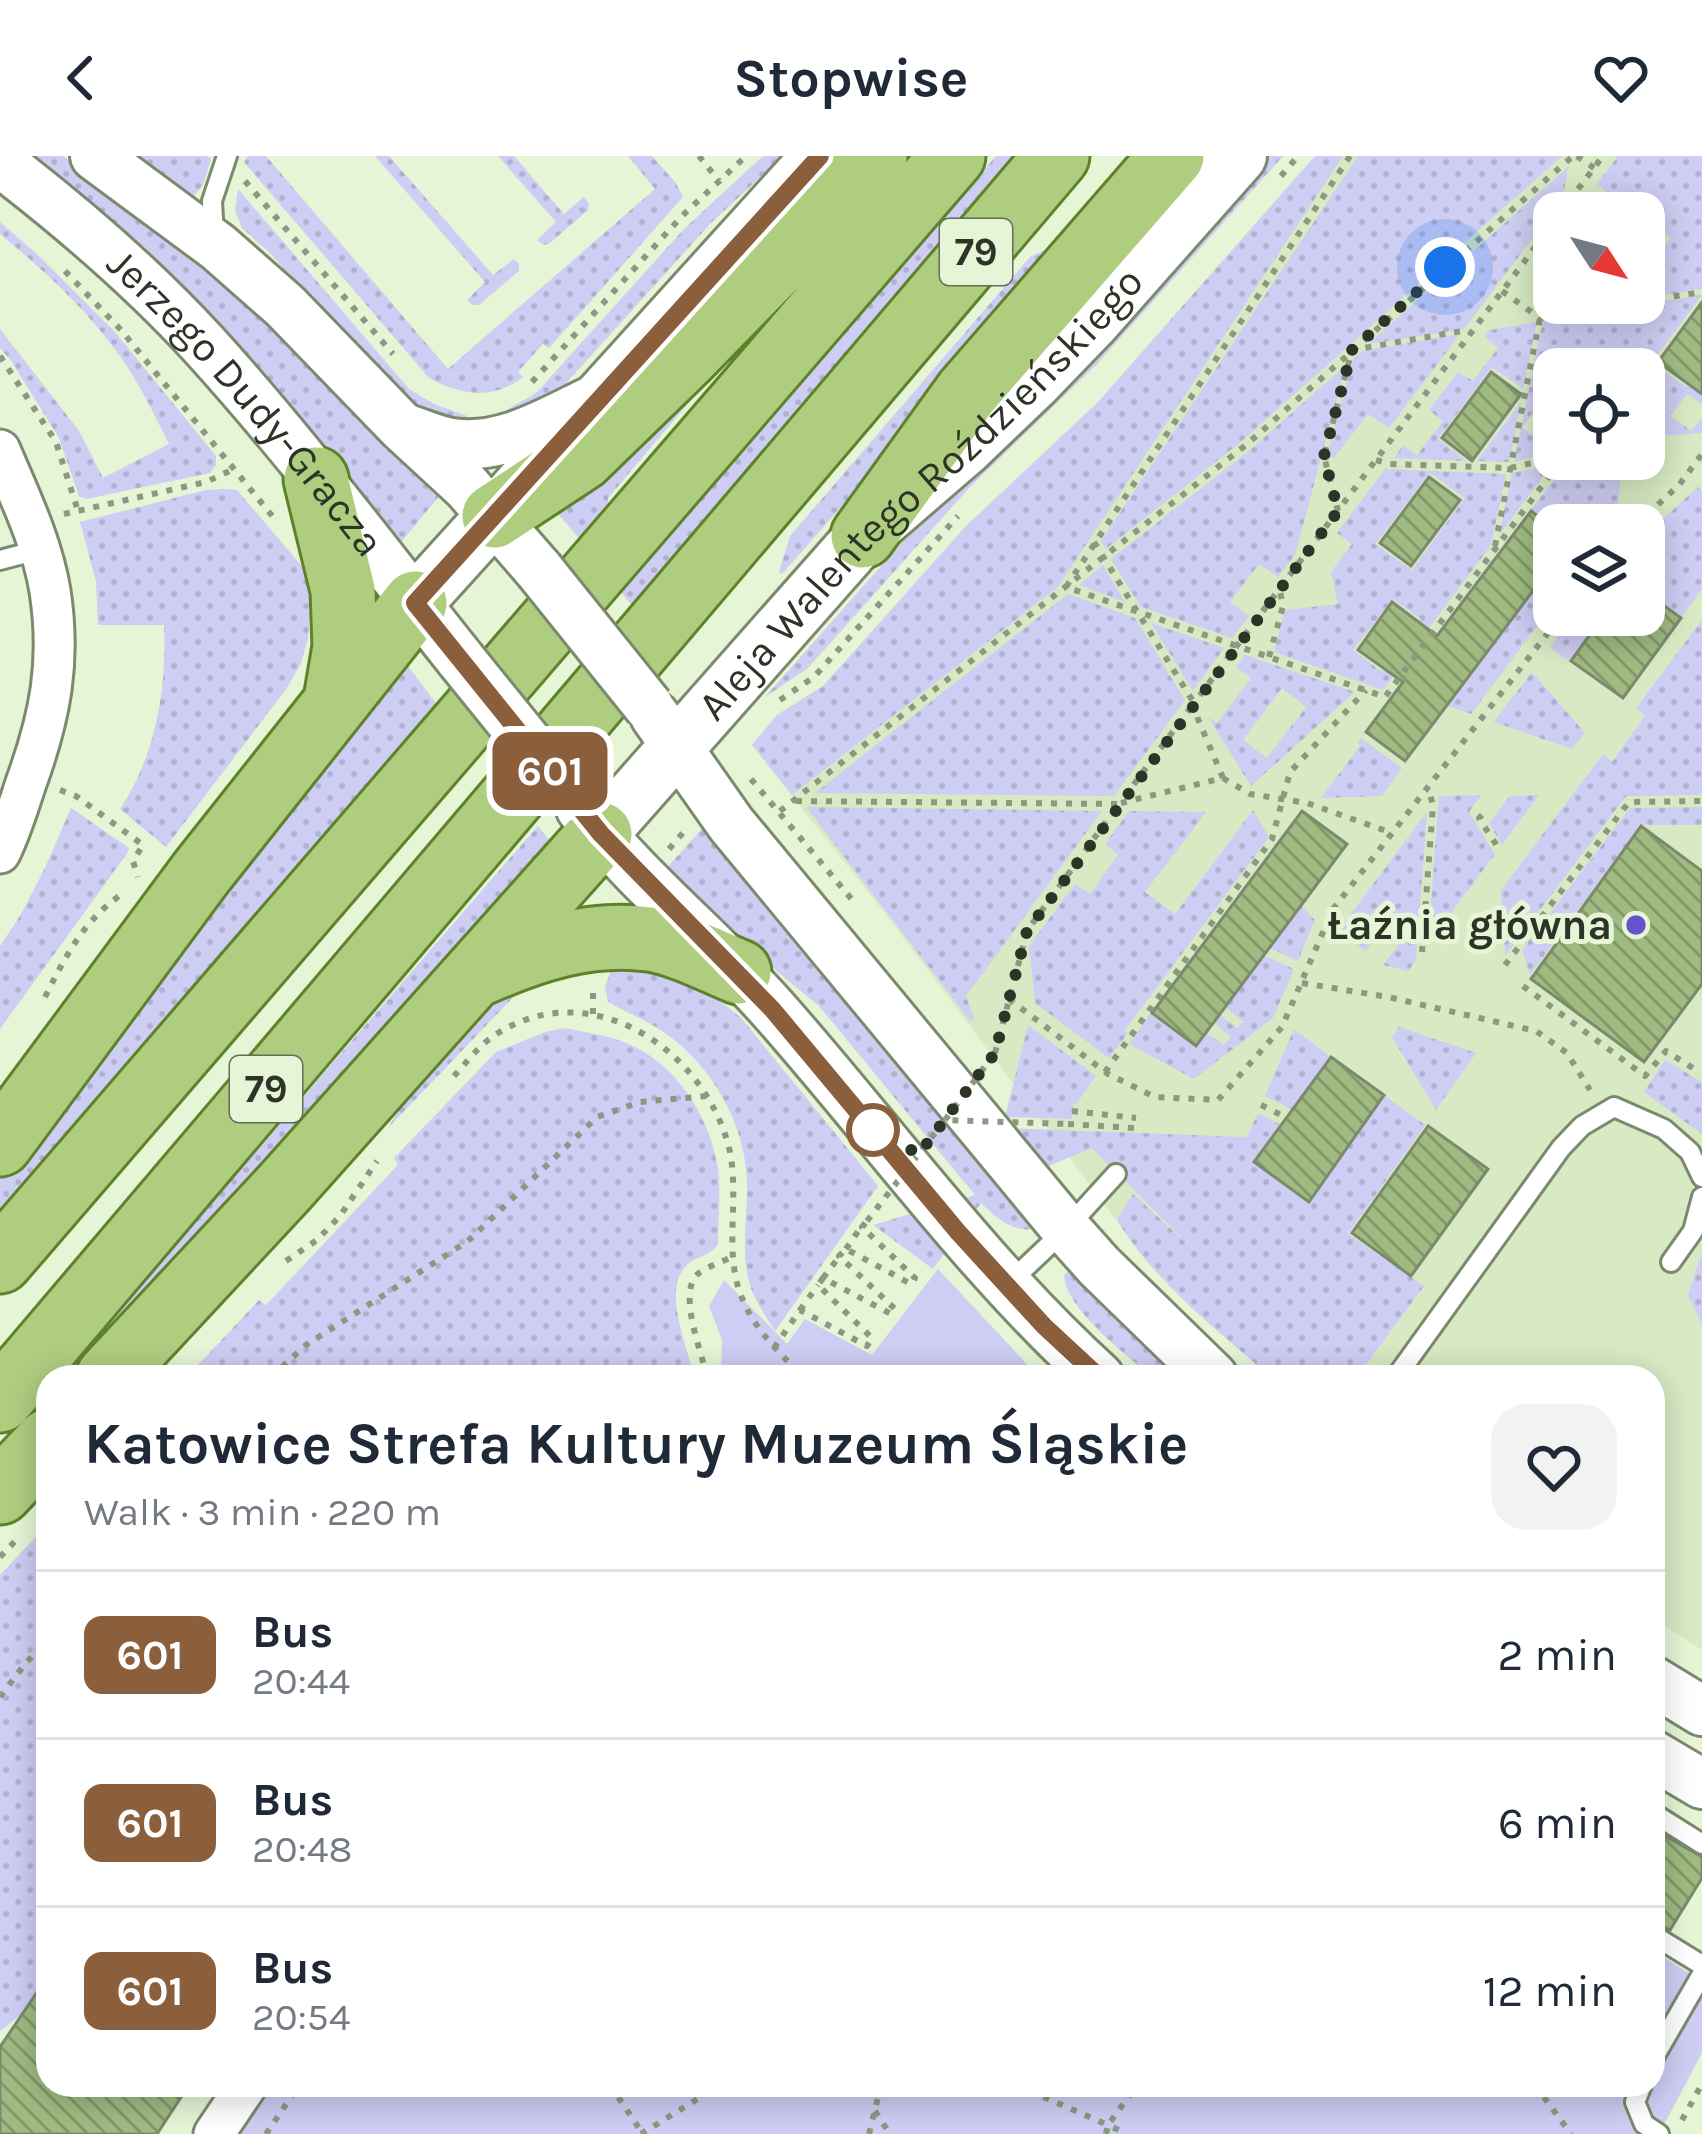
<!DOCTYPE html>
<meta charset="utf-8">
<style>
:root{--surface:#fff;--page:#f2f2f3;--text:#1f2937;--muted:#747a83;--line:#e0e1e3}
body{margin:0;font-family:Karla,sans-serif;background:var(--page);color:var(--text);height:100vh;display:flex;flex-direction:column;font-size:45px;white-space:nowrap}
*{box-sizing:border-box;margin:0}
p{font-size:39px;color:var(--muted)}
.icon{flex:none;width:66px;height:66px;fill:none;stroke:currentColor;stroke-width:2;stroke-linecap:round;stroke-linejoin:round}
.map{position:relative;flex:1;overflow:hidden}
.side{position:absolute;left:36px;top:1209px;width:1629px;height:732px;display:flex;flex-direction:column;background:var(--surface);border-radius:36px;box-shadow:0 6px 30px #0003}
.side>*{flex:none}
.badge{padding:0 24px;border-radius:18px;font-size:42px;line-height:78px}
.needle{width:78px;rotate:126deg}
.buttons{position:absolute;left:1533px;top:36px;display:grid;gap:24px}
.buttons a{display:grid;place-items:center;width:132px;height:132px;border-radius:24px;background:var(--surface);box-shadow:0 6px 30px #0003;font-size:60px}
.you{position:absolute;width:60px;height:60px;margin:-30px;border:9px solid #fff;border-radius:50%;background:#1a73e8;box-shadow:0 0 0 18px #1a73e833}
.map>.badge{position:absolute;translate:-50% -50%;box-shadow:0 0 0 6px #fff}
.round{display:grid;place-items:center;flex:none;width:126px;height:126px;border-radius:36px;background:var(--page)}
.head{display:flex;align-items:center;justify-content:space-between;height:204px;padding:0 48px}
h1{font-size:57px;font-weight:700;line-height:90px}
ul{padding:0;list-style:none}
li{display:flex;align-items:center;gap:36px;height:168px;padding:0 48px;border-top:3px solid var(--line)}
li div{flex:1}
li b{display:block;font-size:45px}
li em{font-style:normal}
li .badge{min-width:132px;font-weight:700;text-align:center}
header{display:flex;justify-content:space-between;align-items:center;height:156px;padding:0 48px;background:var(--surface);font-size:54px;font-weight:700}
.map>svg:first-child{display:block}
.built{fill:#d7eac3;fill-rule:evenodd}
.grass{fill:url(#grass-dots);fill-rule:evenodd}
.park{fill:#cecdf3}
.building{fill:url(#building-back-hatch);stroke:#7b896c;stroke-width:3}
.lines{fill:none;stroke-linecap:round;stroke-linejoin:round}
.service-casing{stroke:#7b8a6d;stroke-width:24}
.minor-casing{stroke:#7b8a6d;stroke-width:45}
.tertiary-casing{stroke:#7b8a6d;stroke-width:54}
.secondary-casing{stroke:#7b8a6d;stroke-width:60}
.primary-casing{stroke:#5e8229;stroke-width:69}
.path{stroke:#8d9881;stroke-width:6;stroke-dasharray:6 9;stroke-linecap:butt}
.service{stroke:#fff;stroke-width:18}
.minor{stroke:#fff;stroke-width:39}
.tertiary{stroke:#fff;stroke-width:48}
.secondary{stroke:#fff;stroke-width:54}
.primary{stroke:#afcd7f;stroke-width:63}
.tertiary-bridge-casing{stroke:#7b8a6d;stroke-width:54;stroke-linecap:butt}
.path-bridge{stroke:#8d9881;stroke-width:6;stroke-dasharray:6 9;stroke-linecap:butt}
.tertiary-bridge{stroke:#fff;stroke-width:48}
.line-casing{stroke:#fff;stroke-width:27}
.line{stroke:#8b5e3c;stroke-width:18}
.walk{stroke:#2d3327;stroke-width:12;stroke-dasharray:0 21.6}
.poi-dot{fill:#6753cc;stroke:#e5f5d5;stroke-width:4.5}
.stop-dot{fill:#fff;stroke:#8b5e3c;stroke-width:6}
.labels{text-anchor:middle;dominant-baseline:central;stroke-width:10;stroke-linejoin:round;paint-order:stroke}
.shield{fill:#e5f5d5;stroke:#646d5b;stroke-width:3}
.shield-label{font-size:39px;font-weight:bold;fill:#2d3327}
.street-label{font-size:42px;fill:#2d3327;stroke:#e5f5d5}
.poi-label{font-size:42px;font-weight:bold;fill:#2d3327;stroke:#e5f5d5;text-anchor:end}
</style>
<header><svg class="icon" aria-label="back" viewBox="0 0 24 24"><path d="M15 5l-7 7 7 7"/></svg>Stopwise<svg class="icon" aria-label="heart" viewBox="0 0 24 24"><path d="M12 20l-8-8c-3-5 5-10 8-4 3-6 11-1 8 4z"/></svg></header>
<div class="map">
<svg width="1702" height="1978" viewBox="0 0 1702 1978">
<defs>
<pattern id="grass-dots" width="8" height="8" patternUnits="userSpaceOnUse" patternTransform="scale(3)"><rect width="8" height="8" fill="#cecdf3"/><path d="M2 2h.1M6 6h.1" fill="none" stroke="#b1b0d0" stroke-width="1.8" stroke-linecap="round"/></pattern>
<pattern id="building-back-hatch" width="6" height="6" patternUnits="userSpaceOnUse" patternTransform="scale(3)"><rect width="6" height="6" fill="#9fbb82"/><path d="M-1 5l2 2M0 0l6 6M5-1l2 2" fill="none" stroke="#82996a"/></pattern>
</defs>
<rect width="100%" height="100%" fill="#e5f5d5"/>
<path class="built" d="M1318,0h384v1494l-49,-32v-241h-365l-45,-32 -130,-129 -229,-304 -119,-150 181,-208 184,-180zM1554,57h90v90h-90zM1554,213h90v90h-90zM1554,369h90v90h-90z"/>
<path class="grass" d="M22,0h41l55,38 125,100 198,200 -45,54z
M129,0h79l3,3 -8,26 -12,14z
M248,0h18l182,213 207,-180 -27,-33h24l23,26 8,15 -134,151 -6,-4 -25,28 5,5c-31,24 -62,18 -94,1l-185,-216z
M375,0h14l104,119 21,-16 5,5v7l-40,34h-7l-5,-5 18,-18z
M498,0h16l50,58 20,-17 5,7 -1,6 -38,33 -6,2 -7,-5 19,-18z
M763,0h20l-72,67 -152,168 -20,20 -40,8c7,-13 27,-18 39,-28l146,-162z
M996,0h25l-388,451 -12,-15z
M1264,0h19l-186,208 -128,124 -162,181 -42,28 163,-184z
M1315,0h28l-285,431 -266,208 -40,-50 25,-30 46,-29 143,-160 132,-124z
M1358,0h204l-320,285 -136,108 -5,-8z
M1618,0h84v133l-58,9v-25l27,-35 -27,-22v-3l-8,-3 -3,3h-34l13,-17 -15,-12z
M1568,11l-5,31 -99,131 -96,15z
M238,33l171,200 25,15 33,12 3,14 -52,-20 -71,-70 -78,-88 -27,-24 -7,-17z
M0,66l38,33 77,77 101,124v9l-6,8 -124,26 -7,-3 -20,-58 -47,-76 -12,-14v-19l79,102 24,47 66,-34c-10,-19 -19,-39 -30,-58 -33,-59 -88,-110 -139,-152z
M1062,86l-136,169 -144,163 -3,-2 11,-36 240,-279z
M1554,102v45l57,1 -67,11z
M1702,139l-50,67 34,25 16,-21v38l-15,-10 -17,22 21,15 11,-13v15l-58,4v-68h-46l-20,-14 -11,14h-13v17l-32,41 32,25 -40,10 29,-142z
M1537,166l-14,67 -31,-22 -54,72 29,22 -73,-3 9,-13 14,10 26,-34 -14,-11 29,-38 15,9 25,-33 -14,-12 5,-6z
M1460,178l-71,94 -21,-14 -34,44 -7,-1 26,-98 9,-8z
M1346,209l-51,190 -17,22 -19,-13 -29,38 19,14 -17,22 -91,-31 -30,-48 139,-109z
M719,211l-111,131v5l-29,35 -26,-30z
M1521,246l-12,60 -32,-1z
M1578,303h45l-7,62 -3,4 -59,2 -23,-17 37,-49z
M1552,309l-53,70 13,-62z
M1385,313l121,5 -15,71 -108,145 -109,-38 11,-42 53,-6 -7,-32 21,-28 -15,-11zM1430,317l35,25 -53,72 -37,-26zM1393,443l28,20 -39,53 -29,-22z
M1698,331l4,4v98l-21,29 -37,-28v-54z
M223,333l14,1 69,81 4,39 -2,28 -7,25 -14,25 -121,159 -46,-38c36,-54 47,-120 44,-184h-66l-2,-44 -16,-59 126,-32z
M1103,409l22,37 -46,-17z
M1554,409v38l-83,111 -23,-8z
M1068,438l67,24 50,82 -71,96 -299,-3z
M1574,459h30l-34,47 -20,-15z
M1702,464v175l-76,1 -121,160 -4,-66 102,-136 9,8 33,-46 -9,-8z
M1151,467l73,25 -31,43z
M398,497l41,54 -439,517v-47l296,-399z
M1245,499l110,37 -104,94 -43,-69 9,6 34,-45 -15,-11zM1282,532l24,19 -39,51 -24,-18z
M1532,516l53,61 -13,16 -78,-27z
M1361,582l41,30 -20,28 -61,2 39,-52 -3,-3z
M1481,639l-12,17 26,42 -67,90 11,-148z
M1539,639l-37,50 -13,-22 21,-27z
M806,651l296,4 -136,185 8,22 -3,4z
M1702,651v18h-61l-111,150 -8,-25 108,-142z
M71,652l58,40 -1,4 -128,177v-83l20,-30 25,-48z
M1253,654l16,27 -144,193 3,3 -19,25 -74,-55 -6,-57 46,-62 15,10 28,-39 -13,-11 24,-33 77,1 -61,80 30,22z
M1427,656l-11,148 -8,11 -25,-6 26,-33 -18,-14 -26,33 -27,-20z
M708,666l295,306 244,9 11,-24 23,12 -26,37 54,40 75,-107 41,30 -77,109 76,52 -67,91h-86c-53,-46 -118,-97 -154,-157l16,-26 60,55 -101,-101 -87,36 30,39 -2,6c-21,3 -38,-12 -52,-26l-48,66 -60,-44 102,-30 -156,-189 -79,-65 -77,-69z
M538,670l17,21 -472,530h-34l117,-136 8,5z
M1301,750l14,14 -17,41 -28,-13z
M1265,800l29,13 -21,49 -79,61 -65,-35 21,-30 45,33 11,-14 18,12 7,-8 -17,-14 6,-8 17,13 6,-6 -17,-15z
M614,805c43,1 97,29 128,58l136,167 -103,145c-8,-13 -17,-26 -23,-40 -13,-35 -4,-73 -5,-110 -2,-58 -35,-115 -82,-148 -18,-13 -38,-20 -57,-31l-3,-15z
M521,821l1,11 -134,140c34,-58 81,-108 133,-151z
M1028,869l68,51 -19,27 -4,1 -1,15 -67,-2z
M1399,871l77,26 -40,57 -44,-73z
M564,872c24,5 51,8 73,20 44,23 74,73 81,121 3,25 0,50 0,75 -8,13 -21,11 -31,21 -26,25 1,82 7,112h-507l72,-77 7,5 132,-140 -4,-7 102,-106 49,-20z
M1294,873l37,28 -38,53 -28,-14z
M1665,904l37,22v52l-58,-42z
M1702,1097v72l-14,-30z
M1070,1114l116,107h-34c-26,-23 -86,-67 -88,-102z
M48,1368v452l-25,37 -23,18v-456z"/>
<path class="park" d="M938,1113l101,108h-318l1,-37 -13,-34 15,-26 63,64 18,-25 67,36z
M1653,1795l49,30v72l-43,81h-1428l33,-49h1389z"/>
<path class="building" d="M1702,146v92l-44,-32z
M1491,216l30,22 -49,67 -30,-23z
M1429,321l31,23 -49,66 -31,-23z
M1531,355l23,17v35l-149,198 -39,-29 37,-50 -45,-32 34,-48 45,34z
M1644,435l37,27 -58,80 -52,-37 33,-46h40z
M1302,655l45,33 -151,202 -44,-33z
M1641,670l61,45v113l-58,78 -113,-83z
M1331,901l53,38 -75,107 -55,-40z
M1428,970l60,43 -77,107 -59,-43z
M1653,1673l49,28v21l-32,52 -17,-8z
M48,1820v109h141l-32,49h-157v-87z"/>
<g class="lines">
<g class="service-casing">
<path id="service" d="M214,81l-2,-36 15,-45
M0,404l38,-10
M1671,1106l22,-31 9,-34
M1010,1126l56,-53 50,-55
M1396,1221l165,-229 21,-22 32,-19 50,22 26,23 12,25
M1653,1657l49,31
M1653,1779l49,30
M1653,1903l49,-85
M1642,1929l-7,17 9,22 15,10"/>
</g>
<g class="minor-casing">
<path id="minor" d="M0,294c19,45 42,92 50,141 11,71 0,126 -24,192 -8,24 -15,48 -26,70
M214,1978l33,-49"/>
</g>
<g class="tertiary-casing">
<g id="tertiary">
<path d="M95,0l123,91 67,59 117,121 65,60 72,83"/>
<path id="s1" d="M0,6c73,56 143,116 205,184 91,100 172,209 256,314"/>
<path d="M406,273c15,4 31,12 46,14 51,8 99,-23 144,-44"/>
<path d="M655,560l76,108 335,405 33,37 114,111"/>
<path d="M581,653c57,73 129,130 190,198 110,124 205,258 328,370"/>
<path d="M1653,1525l49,30"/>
<path d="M1653,1599l49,29"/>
</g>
</g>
<g class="secondary-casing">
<g id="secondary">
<path d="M415,447l405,-447"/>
<path id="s2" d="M600,678l263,-298 103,-89 69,-66 56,-58 148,-167"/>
</g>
</g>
<g class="primary-casing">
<path id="primary" d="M316,323l27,111 2,57 -9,53
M494,360l88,-58 103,-100 135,-138 55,-64
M863,380l104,-144 205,-236
M481,817c52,-23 109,-42 168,-34 31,5 61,21 90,33
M0,988l201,-271 214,-270
M0,1105l953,-1105
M108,1221l176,-189 316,-354
M0,1244l1057,-1244
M0,1336l48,-51"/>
</g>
<path class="path" d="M699,0l20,25
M1350,0l-284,431 319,110 177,-238
M1577,0l17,12
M1281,20l17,-20
M245,25l148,173
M1560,57l43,-57
M65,115l56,59 152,187
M1502,135l38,27 93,-15
M1644,145l58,-9
M0,200l56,86 22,69
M532,226l149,-165 65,-61
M1376,304l14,4 120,4 44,-10
M1338,355l-14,-55 28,-106 110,-19 9,2
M64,358l142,-32 28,-13
M1636,369l43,-40 23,-31
M1094,386l100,161 -74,100
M1495,390l45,-228
M1269,501l14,-51 -3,-15
M780,544l34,-23 144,-161
M1223,622l-25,-59 -4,-16 360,-481
M751,623l103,123
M60,634l16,6 67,49 -10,16 5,16
M796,645l323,3 -92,127 -32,122
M1121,647l102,-25 27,16 57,9 85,30
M780,655l466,-366 327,-289
M1482,659l-3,3 20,31
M669,693l19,-22
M1422,796l11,-147 -5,-17
M1505,809l124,-163 73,-1
M1302,827l86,14 148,34 31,22 23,37
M1523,830l122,90 21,-25 33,21
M45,841c20,-40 39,-77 77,-103
M1009,843l99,75 47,23 63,3 64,-73 51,-118 229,-294
M593,858v-29
M1105,916l167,-233 18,-67 76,-82
M454,920c12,-13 24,-29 38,-39 94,-65 209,9 236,107 13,48 -4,99 11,146 12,36 38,61 65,87
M1261,949l26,13
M1072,955l64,7
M1068,968l66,4
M846,1093l15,-22
M286,1105l31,-21 23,-24 37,-55
M823,1122l16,-21
M800,1154l18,-25
M774,1192l26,-38 67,36 5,-8 -54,-53 5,-7 68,36 4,-5 -56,-53 7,-7 65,35 4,-6 -53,-51 5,-6
M271,1221l35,-32 162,-104 129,-124 43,-15 67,-6
M707,1221c-5,-24 -31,-87 -8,-104 8,-6 25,-12 35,-17
M0,1401l18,-19
M0,1541l25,-33 23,-25
M610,1929l33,49
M1016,1929l92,40 29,-40
M1535,1929l36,49
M875,1955l15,23
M1682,1964l20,-36
M266,1978l33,-49
M641,1978l79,-49
M869,1978l12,-49
M1106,1978l2,-9 19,9"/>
<use href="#service" class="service"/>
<use href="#minor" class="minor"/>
<use href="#tertiary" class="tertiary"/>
<use href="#secondary" class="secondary"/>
<use href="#primary" class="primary"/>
<g class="tertiary-bridge-casing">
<path id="tertiary-bridge" d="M539,414l110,137
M461,504l110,136"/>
</g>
<path class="path-bridge" d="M945,964l50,-67
M867,1065l78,-101 123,4"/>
<use href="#tertiary-bridge" class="tertiary-bridge"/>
</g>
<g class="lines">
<g class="line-casing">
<path id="line" d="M820,0l-405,447 186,231 171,175 186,223 86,94 55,51"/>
</g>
<use href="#line" class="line"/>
<path class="walk" d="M873,974l46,24 76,-101 32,-122 311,-420 -14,-55 28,-106 93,-83"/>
</g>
<circle class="poi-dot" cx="1636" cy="769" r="12"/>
<circle class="stop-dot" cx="873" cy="974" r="24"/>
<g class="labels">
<g class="shield">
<rect x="940" y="63" width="72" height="66" rx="9"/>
<rect x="230" y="900" width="72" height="66" rx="9"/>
</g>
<g class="shield-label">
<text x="976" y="96">79</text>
<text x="266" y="933">79</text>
</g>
<g class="street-label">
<text stroke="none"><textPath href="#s1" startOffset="345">Jerzego Dudy-Gracza</textPath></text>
<text stroke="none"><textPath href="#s2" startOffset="468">Aleja Walentego Roździeńskiego</textPath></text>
</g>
<g class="poi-label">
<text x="1612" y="769">Łaźnia główna</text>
</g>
</g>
</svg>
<div class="buttons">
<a><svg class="needle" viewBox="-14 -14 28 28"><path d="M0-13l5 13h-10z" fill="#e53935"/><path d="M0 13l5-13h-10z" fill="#747a83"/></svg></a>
<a><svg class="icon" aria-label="locate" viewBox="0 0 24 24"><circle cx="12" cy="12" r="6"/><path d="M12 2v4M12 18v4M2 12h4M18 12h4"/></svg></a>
<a><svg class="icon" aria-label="layers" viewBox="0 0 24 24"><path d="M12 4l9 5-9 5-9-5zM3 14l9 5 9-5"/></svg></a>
</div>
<div class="you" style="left:1445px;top:111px"></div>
<b class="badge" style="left:550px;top:615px;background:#8b5e3c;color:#fff">601</b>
<section class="side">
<div class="head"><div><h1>Katowice Strefa Kultury Muzeum Śląskie</h1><p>Walk · 3 min · 220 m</p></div><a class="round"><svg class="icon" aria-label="heart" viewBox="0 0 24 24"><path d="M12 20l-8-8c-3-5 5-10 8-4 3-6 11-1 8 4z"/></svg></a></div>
<ul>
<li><span class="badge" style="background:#8b5e3c;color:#fff">601</span><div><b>Bus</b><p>20:44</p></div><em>2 min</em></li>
<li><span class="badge" style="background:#8b5e3c;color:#fff">601</span><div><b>Bus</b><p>20:48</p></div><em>6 min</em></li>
<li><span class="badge" style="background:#8b5e3c;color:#fff">601</span><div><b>Bus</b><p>20:54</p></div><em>12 min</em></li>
</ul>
</section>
</div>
